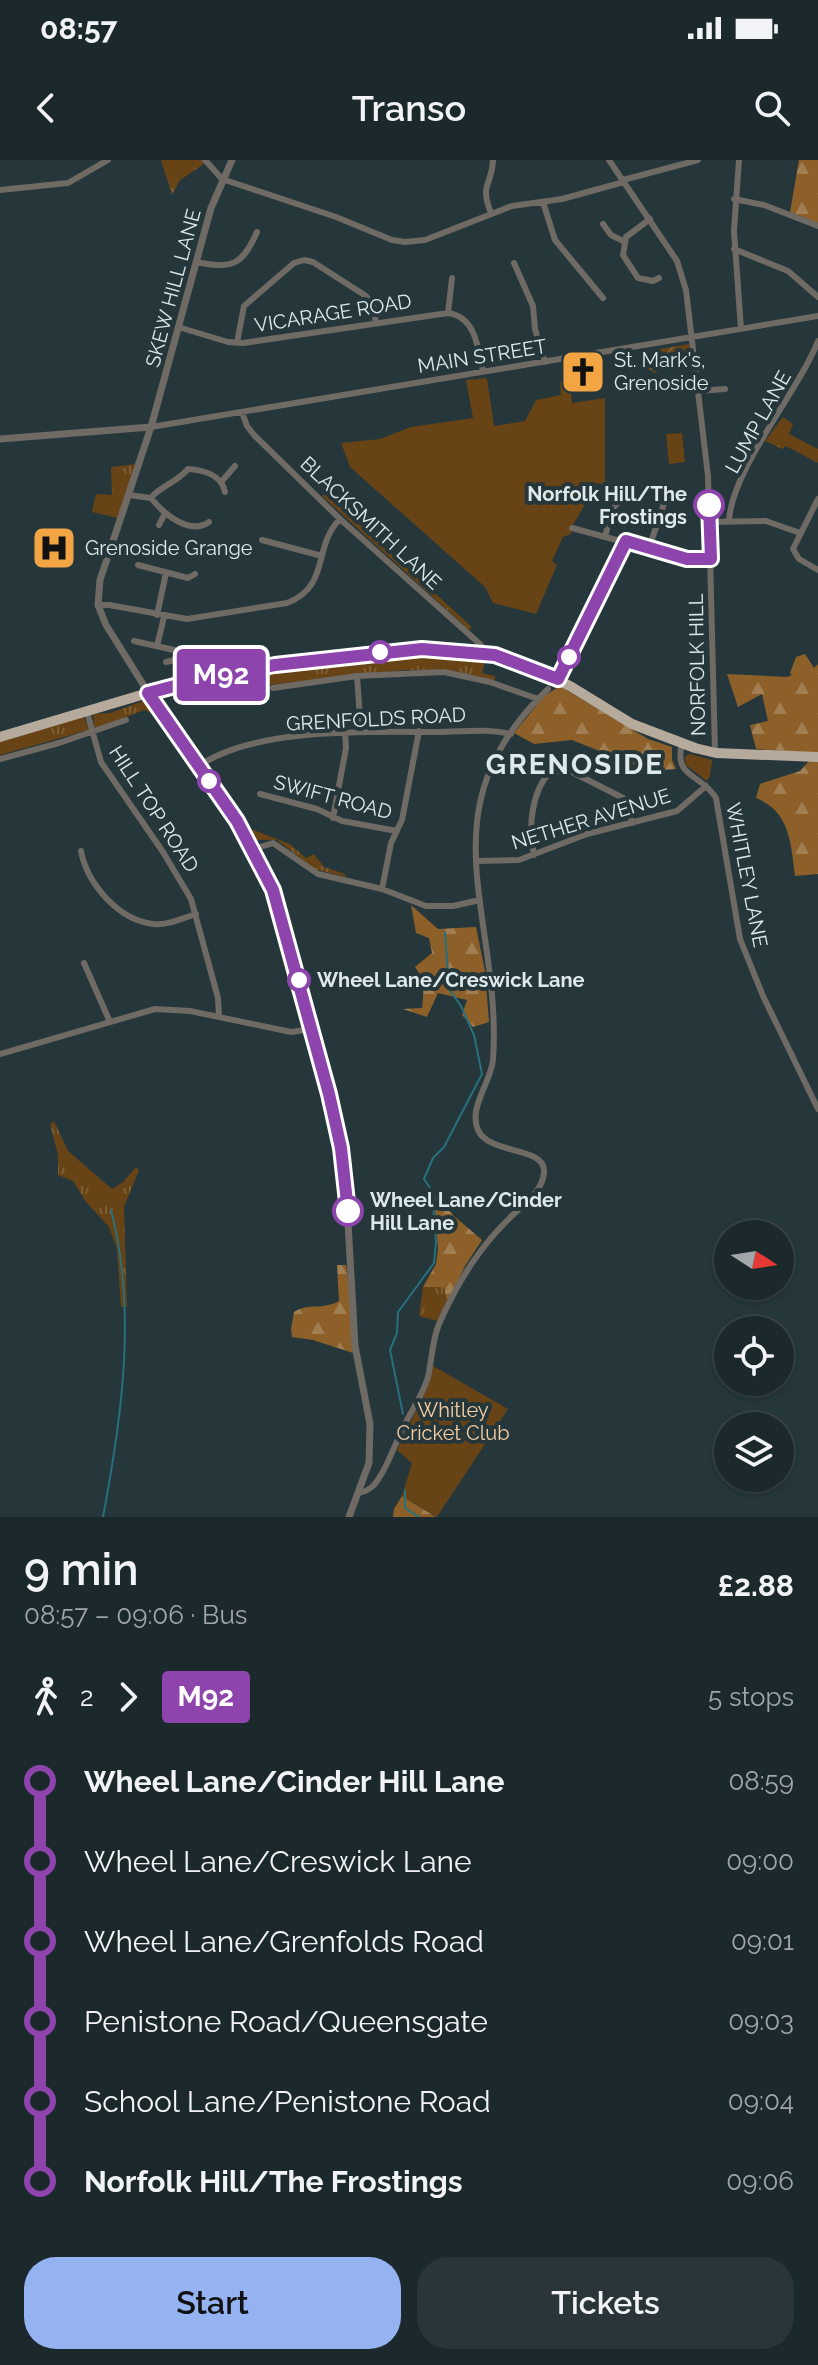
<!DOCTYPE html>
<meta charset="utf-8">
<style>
:root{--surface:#1c292c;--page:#293538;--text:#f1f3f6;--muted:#a0a6a9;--line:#3a4548;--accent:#95b2f1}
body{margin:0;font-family:Raleway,sans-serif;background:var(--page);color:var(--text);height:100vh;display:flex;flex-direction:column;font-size:30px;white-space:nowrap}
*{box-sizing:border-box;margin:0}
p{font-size:26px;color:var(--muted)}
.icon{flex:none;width:44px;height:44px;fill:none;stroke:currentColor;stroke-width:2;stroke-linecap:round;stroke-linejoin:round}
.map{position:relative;height:1357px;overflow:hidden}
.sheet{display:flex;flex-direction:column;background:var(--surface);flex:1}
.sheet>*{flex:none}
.badge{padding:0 16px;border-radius:6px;font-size:28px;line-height:52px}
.needle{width:52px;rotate:102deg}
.fabs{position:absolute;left:714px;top:1060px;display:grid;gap:16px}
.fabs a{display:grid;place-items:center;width:80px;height:80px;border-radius:50%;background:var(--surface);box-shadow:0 2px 6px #0004,0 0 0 2px var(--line);font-size:40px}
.map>.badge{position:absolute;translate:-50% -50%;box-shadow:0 0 0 4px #fff}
.legs{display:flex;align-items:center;gap:12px;height:88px;padding:0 24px;font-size:26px}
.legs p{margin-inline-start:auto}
.head{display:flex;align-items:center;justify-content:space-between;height:136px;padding:0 24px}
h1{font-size:44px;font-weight:600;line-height:60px}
.primary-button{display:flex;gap:16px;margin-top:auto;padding:16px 24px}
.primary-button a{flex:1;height:92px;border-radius:32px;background:var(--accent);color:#111;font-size:32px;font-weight:600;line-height:92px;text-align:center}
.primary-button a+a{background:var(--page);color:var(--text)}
ul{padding:0 24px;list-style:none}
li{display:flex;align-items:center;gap:28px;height:80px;font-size:30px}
li i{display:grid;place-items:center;width:12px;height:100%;margin:0 10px;background:currentColor}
li i::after{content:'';width:20px;height:20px;margin:-10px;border:6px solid;border-radius:50%;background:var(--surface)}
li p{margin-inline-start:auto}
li:first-child i{background:linear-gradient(#0000 50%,currentColor 0)}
li:last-child i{background:linear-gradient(currentColor 50%,#0000 0)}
.status{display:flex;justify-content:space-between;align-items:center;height:56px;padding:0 40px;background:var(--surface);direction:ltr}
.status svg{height:22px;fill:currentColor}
header{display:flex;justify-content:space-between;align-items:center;height:104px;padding:0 24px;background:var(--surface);font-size:36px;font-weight:600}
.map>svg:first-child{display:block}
.grass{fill:url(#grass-tufts)}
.forest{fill:url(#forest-firs)}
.park{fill:#674315}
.garden{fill:url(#garden-furrows)}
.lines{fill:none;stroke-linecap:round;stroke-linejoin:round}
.stream{stroke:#27707d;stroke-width:2}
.minor{stroke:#6f6a64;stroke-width:6}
.tertiary{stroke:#6f6a64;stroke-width:7}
.trunk{stroke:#b6aa9d;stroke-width:10}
.line-1-casing{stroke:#fff;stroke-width:18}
.line-1{stroke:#8e44ad;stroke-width:12}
.stop-1-dot{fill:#fff;stroke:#8e44ad;stroke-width:4}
.labels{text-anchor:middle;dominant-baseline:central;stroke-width:8;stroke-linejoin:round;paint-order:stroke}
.street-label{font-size:20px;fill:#dee9eb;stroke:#25373b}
.poi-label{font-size:20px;fill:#dee9eb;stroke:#25373b;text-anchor:start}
.stop-label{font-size:20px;font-weight:bold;fill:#dee9eb;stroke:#25373b;text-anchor:start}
.park-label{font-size:20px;fill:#f6cea2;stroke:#25373b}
.district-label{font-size:28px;font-weight:bold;letter-spacing:2px;fill:#dee9eb;stroke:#25373b}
</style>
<div class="status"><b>08:57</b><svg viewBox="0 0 49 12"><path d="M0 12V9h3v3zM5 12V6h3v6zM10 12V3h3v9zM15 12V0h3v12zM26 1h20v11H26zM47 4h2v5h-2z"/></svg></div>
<header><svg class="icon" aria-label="back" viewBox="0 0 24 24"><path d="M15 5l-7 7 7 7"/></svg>Transo<svg class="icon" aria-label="search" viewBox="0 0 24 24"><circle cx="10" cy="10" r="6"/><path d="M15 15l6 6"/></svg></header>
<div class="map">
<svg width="818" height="1357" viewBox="0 0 818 1357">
<defs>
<pattern id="grass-tufts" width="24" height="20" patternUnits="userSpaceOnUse" patternTransform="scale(2)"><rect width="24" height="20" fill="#674315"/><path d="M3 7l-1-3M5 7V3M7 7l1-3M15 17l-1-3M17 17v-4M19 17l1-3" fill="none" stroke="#7c5e37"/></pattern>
<pattern id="forest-firs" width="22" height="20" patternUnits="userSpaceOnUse" patternTransform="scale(2)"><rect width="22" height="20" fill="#8d6029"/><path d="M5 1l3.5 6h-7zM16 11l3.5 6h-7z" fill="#a27e53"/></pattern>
<pattern id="garden-furrows" width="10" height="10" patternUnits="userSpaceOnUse" patternTransform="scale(2)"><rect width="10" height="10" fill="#674315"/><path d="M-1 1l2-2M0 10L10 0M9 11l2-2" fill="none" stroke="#7c5e37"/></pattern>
</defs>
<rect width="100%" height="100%" fill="#25373b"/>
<path class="grass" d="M161,0h41l2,4 -24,16 -8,15z
M783,257l10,7 -4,10 29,15v14l-32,-17 -4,3 -17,-8z
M136,304l-18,54 -26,-6 4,-18 16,1 -1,-28z
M324,334l14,11 134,122 -3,3 -147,-134z
M417,495h48l21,3 -4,15 13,3v5l-41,-10 -50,-1 -136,15 -2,-14z
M146,540l11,15 -13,-5 -47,18 -3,-2 -1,-12 17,-1z
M84,557l5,13 -89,25v-14z
M689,594l23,6 -2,16 -3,5 -21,-16 -1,-8z
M248,668l42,16 16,14 8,-4 10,13 21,7 1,3 -32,-8 -37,-29h-22z
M54,961l14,30 44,38 11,-7 13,-15 3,3 -15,37 3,100h-6l-4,-58 -8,-22 -23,-25 -13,-21 -15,-6v-20l-8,-31z
M423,1127h21l2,11 3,1 -12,22 -18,-5z"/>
<path class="forest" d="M799,0h19v63l-28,-11z
M805,494l9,14 4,-4v89l-62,-4 -6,-24 18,-4 -6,-27 -24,13 -11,-33 60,3 5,-2 -2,-2 6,-16z
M560,526l88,53 24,8v13l4,9 -27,2 -77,-31 -38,4 -20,-11 30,-37z
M810,600l8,1v113l-23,2c-4,-32 -5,-65 -39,-78l4,-14 40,-13z
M411,745l27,24 38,-2 9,44 4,51 -16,5 -11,-12 5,-15 -29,-7 -11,24 -24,-8 19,-1c2,-17 3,-27 -7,-41l17,-14 -3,-15 -13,-5z
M434,1034l20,22 28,24 -17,26 -16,33 -3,-1 -2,-11h-21l13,-23 2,-15z
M337,1105h9l5,36 2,52 -40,-13 -21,-3 -1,-8 3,-17c16,-10 26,-1 45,-11z
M402,1336l34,21h-43l1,-8z"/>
<path class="park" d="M487,218l7,48 31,-5 11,-21 25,-5 -1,-13 9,-2 3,23 33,-5v87l-8,-2 -24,42 -2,9 -8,3 -11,24 5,4 -21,49 -43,-11 -8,-16 -135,-120 -9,-24 39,-4 31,-12 62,-9 -7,-38z
M682,273l3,29 -16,2 -3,-30z
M433,1206l75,43 -71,108 -35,-21 10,-33 -15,-13 26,-54z"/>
<path class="garden" d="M689,184l5,23 -26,-3 -13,9 -8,-5 9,-4 -1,-14z"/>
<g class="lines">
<path class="stream" d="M403,1254l-13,-64 7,-17 1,-21 36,-49 2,-21 -4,-51 -8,-12 9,-21 11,-11 38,-73 -8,-39 -13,-29 -12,-17 -4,-57
M405,1330v18l14,9
M103,1357c19,-100 34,-207 8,-307"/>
<path class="minor" d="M205,0l17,19 114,38 56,23 13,2 20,-2 87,-34 50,-7 62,-17
M609,0l68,101 9,29 22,186 7,276
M739,0l-5,71 7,98
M623,20l75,-20
M0,30l68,-7 40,-23
M734,39l30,6 54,21
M543,42l12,38 48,58
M491,53c-12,-30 1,-26 2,-53
M650,59l-24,18 -3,18 15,23 15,3 6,-3
M603,64l8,11 12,6
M734,89l54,22 30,26
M196,102c36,7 46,4 61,-30
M514,103l19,43 2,23 10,33
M448,153l4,-35
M178,167l50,15 15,1 205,-30c28,4 30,35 35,59
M237,183l7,-37 50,-43 10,-3 9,2 53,34 7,9 3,18
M699,231l26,-2
M242,252l5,14 7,9 86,84 141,126 2,8
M151,267l667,-111
M222,321l13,-15
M129,335l22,3c10,-13 24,-14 37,-29 15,1 34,6 37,23
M151,338c12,15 38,38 58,24
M818,339l-25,50 6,10 19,11
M729,360c4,-53 68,-126 89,-179
M710,362l56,-1 34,12
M159,365l6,-12
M572,368l115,31h24
M605,377l7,-28 5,-5
M262,380l60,16
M649,388l20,-59
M138,405l50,13 7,-4
M98,445h11l78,14 100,-16c44,-17 25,-56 53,-84
M157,455l9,-42
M134,481l40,9 5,9
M157,486l7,-29
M166,502l31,-7
M357,516l4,56
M558,519l68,-138
M273,528l84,-12 87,-4 46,10 48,17
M87,552l14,50 62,90 28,47 27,99 1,18
M682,584c-9,34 20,30 34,54l24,141 23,57 55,113
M0,599l59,-16 67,-23
M199,606c56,-39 171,-34 239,-34 25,0 48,-4 73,2
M260,634l57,15 25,12 55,10
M333,658l13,-70 -1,-16
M254,689l19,-6 45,31 64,15 44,17h27l27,-6
M81,691c6,32 37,69 72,73 13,2 30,-6 43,-10
M534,695c-6,-26 -3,-63 16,-83l20,-1 55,28 7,24
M477,701l42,-1 68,-26 90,-23 29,-25
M382,729l9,-46 11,-23 17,-89
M84,803l26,59
M0,894l155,-45 35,2 101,21 21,-3
M358,1333c7,-1 11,-3 16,-8 12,-14 17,-32 25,-48 8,-21 23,-39 29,-60 4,-18 4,-36 11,-53 20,-45 43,-81 78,-113 12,-11 26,-22 27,-39 2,-26 -55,-17 -66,-42 -10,-22 13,-48 15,-70 10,-144 -73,-249 55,-371"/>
<path class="tertiary" d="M232,0l-21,48 -60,219 -51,153 -2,25 8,20 55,88 76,108 28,51 16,41 31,116 33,140 10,177 15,78 -1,39 -20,54
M0,279l151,-12"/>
<path class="trunk" d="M0,577l148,-44 90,-22 134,-18 67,-4 56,6 35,12 40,19 62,38 63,24 21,5 102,4"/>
</g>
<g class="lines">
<g class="line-1-casing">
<path id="line-1" d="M348,1051l-7,-63 -12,-54 -56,-204 -36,-69 -89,-128 61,-16 66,-12 147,-16 73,6 63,24 68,-138 61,18h24l-2,-54"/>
</g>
<use href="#line-1" class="line-1"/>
</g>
<defs>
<g id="church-square" transform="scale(2.3)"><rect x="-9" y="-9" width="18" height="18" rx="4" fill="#f2a542" stroke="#25373b"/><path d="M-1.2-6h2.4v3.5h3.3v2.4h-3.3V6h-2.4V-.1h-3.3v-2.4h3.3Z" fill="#111"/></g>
<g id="hospital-square" transform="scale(2.3)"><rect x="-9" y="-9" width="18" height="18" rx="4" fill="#f2a542" stroke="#25373b"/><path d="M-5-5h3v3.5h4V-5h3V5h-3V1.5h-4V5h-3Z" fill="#111"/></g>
</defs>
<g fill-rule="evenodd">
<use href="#church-square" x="583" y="212"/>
<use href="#hospital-square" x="54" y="388"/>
</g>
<g class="stop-1-dot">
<circle cx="709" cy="345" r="14"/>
<circle cx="380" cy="492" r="10"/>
<circle cx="569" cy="497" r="10"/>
<circle cx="209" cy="621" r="10"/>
<circle cx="299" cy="820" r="10"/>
<circle cx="348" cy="1051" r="14"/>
</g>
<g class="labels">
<g class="street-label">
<text transform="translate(173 128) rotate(-75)">SKEW HILL LANE</text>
<text transform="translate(333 153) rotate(-9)">VICARAGE ROAD</text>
<text transform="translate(482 196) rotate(-9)">MAIN STREET</text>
<text transform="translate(758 262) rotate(-61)">LUMP LANE</text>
<text transform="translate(371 363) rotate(43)">BLACKSMITH LANE</text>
<text transform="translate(697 505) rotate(-91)">NORFOLK HILL</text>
<text transform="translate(376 559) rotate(-3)">GRENFOLDS ROAD</text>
<text transform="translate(333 637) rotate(15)">SWIFT ROAD</text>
<text transform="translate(154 649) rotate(57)">HILL TOP ROAD</text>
<text transform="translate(591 659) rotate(-17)">NETHER AVENUE</text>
<text transform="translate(747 715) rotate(79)">WHITLEY LANE</text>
</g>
<g class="poi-label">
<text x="614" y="200">St. Mark's,<tspan x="614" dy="23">Grenoside</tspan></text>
<text x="85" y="388">Grenoside Grange</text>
</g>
<g class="stop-label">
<text x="687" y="334" text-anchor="end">Norfolk Hill/The<tspan x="687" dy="23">Frostings</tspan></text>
<text x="317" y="820">Wheel Lane/Creswick Lane</text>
<text x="370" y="1040">Wheel Lane/Cinder<tspan x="370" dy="23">Hill Lane</tspan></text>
</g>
<g class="park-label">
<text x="453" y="1250">Whitley<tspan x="453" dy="23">Cricket Club</tspan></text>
</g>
<g class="district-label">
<text x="575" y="604">GRENOSIDE</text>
</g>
</g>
</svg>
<div class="fabs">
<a><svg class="needle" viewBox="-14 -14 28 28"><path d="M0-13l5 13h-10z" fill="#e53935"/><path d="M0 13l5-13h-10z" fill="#a0a6a9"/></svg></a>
<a><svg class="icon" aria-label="locate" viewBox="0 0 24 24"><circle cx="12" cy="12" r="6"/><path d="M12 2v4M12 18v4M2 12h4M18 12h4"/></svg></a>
<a><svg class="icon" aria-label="layers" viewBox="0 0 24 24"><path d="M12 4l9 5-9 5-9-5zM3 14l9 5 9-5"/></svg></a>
</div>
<b class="badge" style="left:221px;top:515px;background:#8e44ad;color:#fff">M92</b>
</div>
<section class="sheet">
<div class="head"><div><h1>9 min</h1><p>08:57 – 09:06 · Bus</p></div><b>£2.88</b></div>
<div class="legs"><svg class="icon" aria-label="walk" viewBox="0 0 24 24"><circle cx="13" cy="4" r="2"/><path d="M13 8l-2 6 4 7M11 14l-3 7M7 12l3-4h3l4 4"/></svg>2<svg class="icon" aria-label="forward" viewBox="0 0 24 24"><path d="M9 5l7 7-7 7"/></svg><b class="badge" style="background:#8e44ad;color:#fff">M92</b><p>5 stops</p></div>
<ul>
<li><i style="color:#8e44ad"></i><b>Wheel Lane/Cinder Hill Lane</b><p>08:59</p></li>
<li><i style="color:#8e44ad"></i><span>Wheel Lane/Creswick Lane</span><p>09:00</p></li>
<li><i style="color:#8e44ad"></i><span>Wheel Lane/Grenfolds Road</span><p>09:01</p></li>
<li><i style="color:#8e44ad"></i><span>Penistone Road/Queensgate</span><p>09:03</p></li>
<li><i style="color:#8e44ad"></i><span>School Lane/Penistone Road</span><p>09:04</p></li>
<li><i style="color:#8e44ad"></i><b>Norfolk Hill/The Frostings</b><p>09:06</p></li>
</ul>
<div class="primary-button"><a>Start</a><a>Tickets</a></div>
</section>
